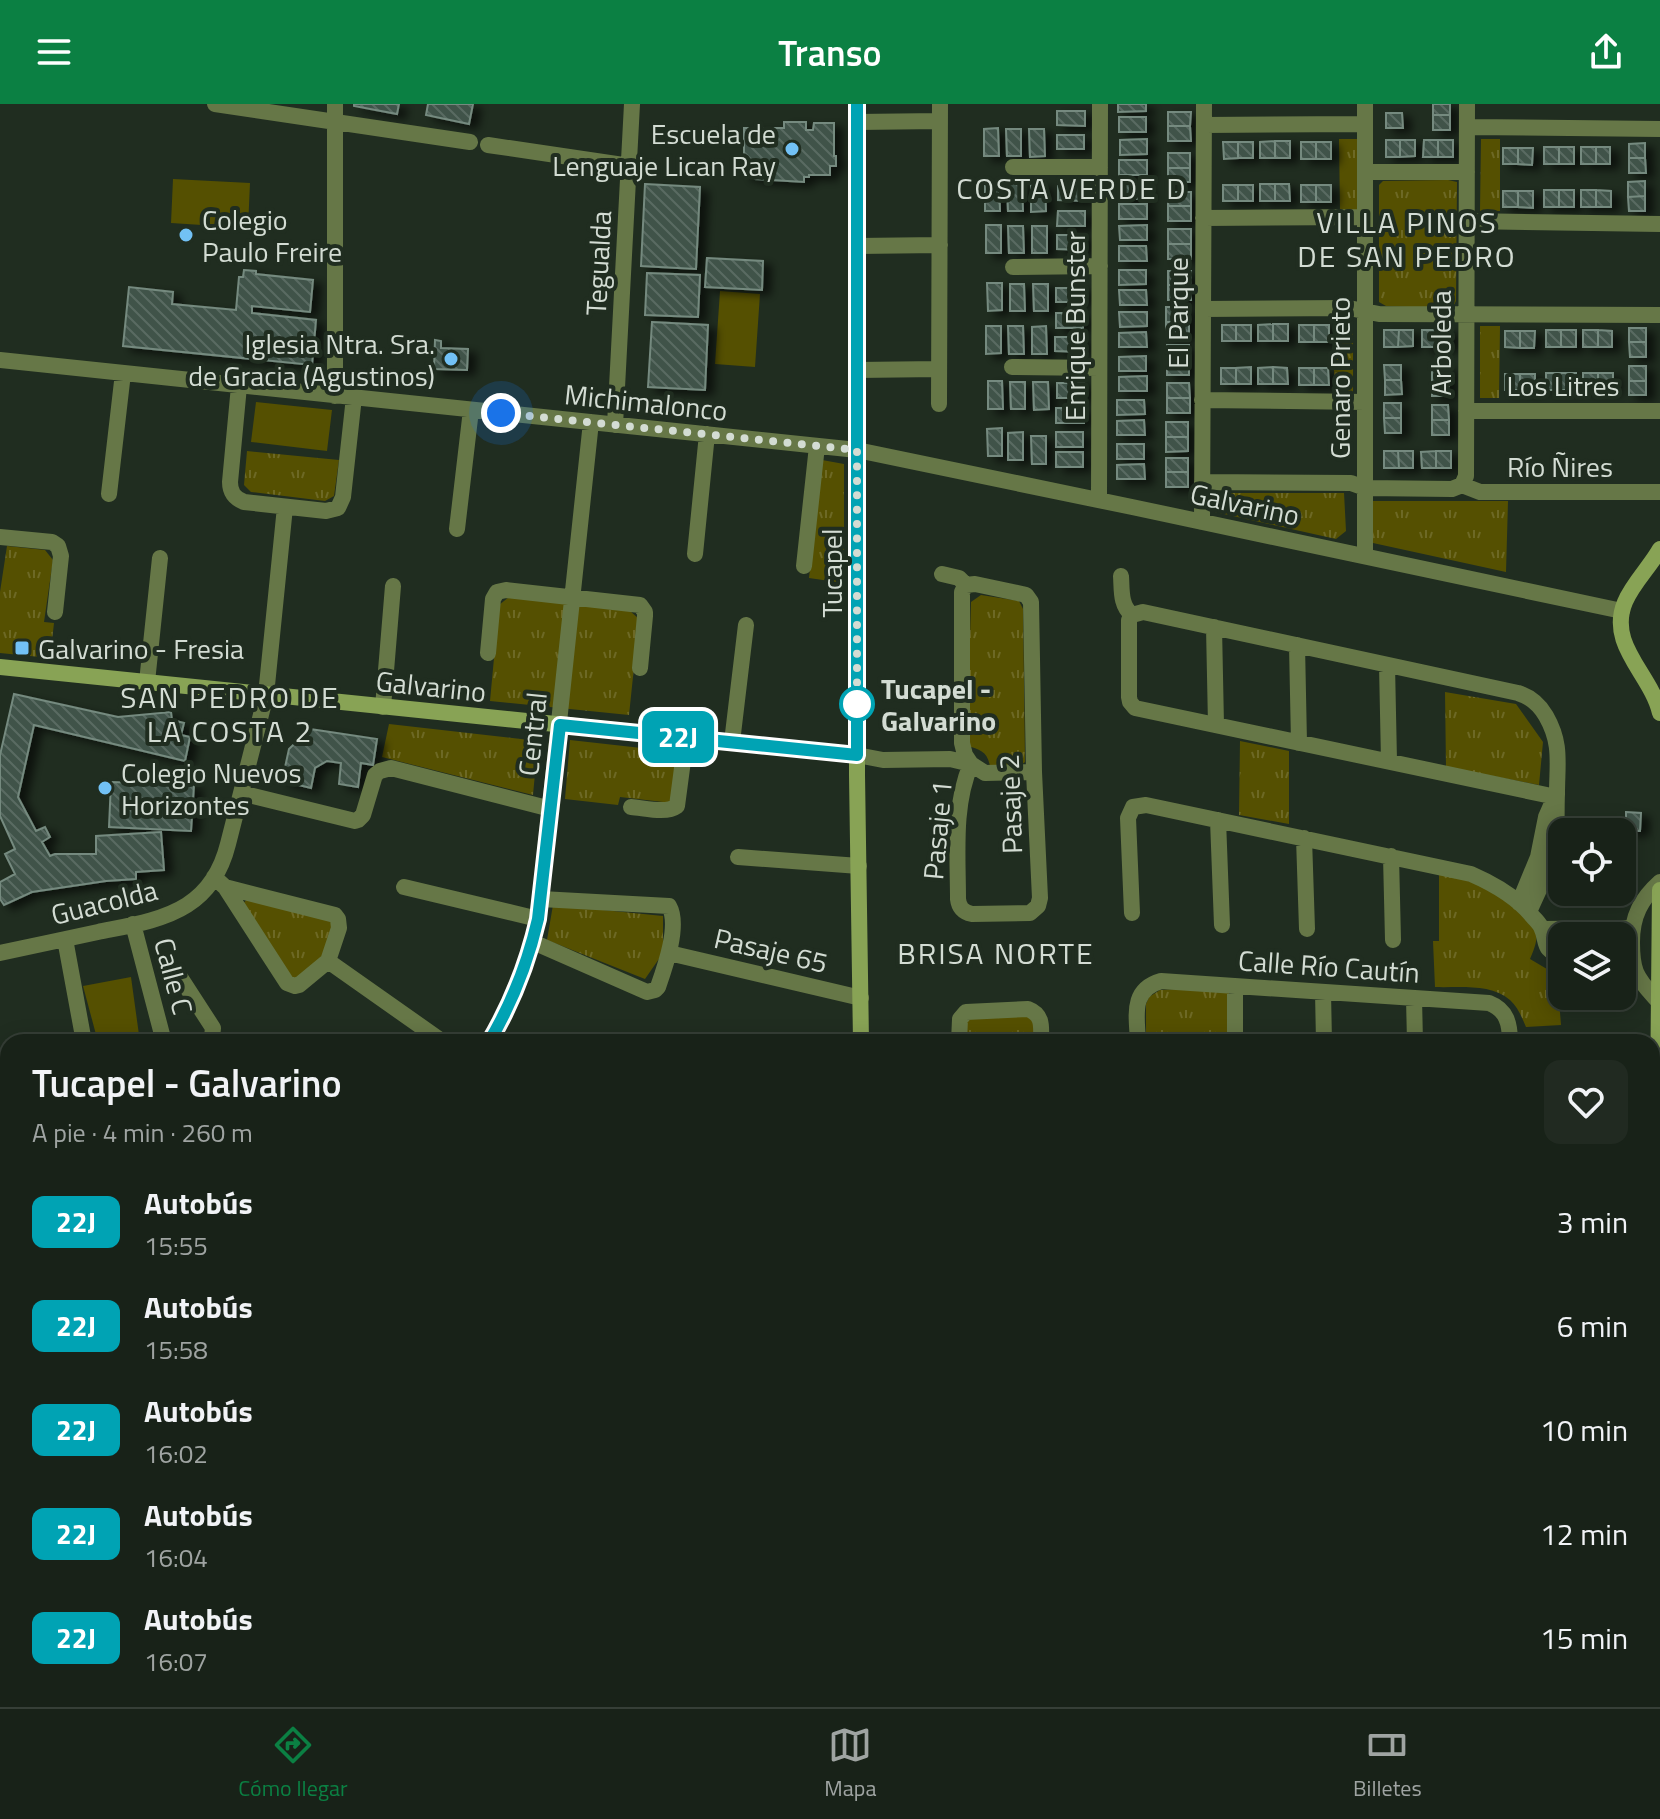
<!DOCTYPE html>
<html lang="es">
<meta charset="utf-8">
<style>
:root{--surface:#182218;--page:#212a21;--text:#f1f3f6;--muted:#9fa4a2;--line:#363f37;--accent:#0b8043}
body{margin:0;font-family:"Titillium Web",sans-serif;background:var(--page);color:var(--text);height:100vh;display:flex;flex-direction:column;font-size:30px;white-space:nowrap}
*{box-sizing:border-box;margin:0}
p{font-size:26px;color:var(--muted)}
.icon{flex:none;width:44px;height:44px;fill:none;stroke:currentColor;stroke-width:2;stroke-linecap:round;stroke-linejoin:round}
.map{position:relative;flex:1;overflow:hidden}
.drawer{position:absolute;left:0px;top:930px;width:1660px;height:674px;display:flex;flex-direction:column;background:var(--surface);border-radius:24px 24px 0 0;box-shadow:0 4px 20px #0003,0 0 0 2px var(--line)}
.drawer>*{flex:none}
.badge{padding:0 16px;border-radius:12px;font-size:28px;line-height:52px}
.tools{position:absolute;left:1548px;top:714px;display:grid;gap:16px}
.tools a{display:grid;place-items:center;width:88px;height:88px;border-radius:16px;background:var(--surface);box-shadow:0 4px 20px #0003,0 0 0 2px var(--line);font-size:40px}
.you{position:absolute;width:40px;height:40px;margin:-20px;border:6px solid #fff;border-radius:50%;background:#1a73e8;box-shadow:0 0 0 12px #1a73e833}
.map>.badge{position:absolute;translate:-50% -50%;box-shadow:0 0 0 4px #fff}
.round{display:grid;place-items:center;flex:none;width:84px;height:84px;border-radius:16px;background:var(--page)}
.headline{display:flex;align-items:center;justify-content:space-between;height:136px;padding:0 32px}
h1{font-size:38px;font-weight:600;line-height:60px}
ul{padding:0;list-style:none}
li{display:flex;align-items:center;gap:24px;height:104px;padding:0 32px}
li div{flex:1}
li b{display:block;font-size:30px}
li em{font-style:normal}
li .badge{min-width:88px;font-weight:700;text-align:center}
header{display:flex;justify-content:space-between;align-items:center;height:104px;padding:0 32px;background:var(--accent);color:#fff;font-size:36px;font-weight:600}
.tab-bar{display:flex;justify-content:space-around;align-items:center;height:112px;border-top:2px solid var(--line);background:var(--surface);font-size:22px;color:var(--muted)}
.tab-bar a{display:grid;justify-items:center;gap:4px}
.tab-bar .on{color:var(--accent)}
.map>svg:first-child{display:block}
.grass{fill:url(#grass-tufts)}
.pitch{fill:#555001}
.building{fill:url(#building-back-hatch);stroke:#758a7f;stroke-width:2;filter:url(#shadow)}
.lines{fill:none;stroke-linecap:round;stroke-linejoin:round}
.street{stroke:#667747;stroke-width:16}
.secondary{stroke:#88a355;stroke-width:16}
.line-casing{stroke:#fff;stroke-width:18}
.line{stroke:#00a3b4;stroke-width:12}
.walk{stroke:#d3dcd3;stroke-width:8;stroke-dasharray:0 14.4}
.poi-dot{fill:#72c1f5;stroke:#202d20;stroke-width:3}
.stop-dot{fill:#fff;stroke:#00a3b4;stroke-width:4}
.labels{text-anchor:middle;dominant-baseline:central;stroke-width:8;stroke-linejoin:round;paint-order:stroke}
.poi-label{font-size:28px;fill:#d3dcd3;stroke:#202d20;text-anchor:start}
.street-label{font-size:28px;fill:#d3dcd3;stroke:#202d20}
.stop-label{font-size:28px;font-weight:bold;fill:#d3dcd3;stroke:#202d20;text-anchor:start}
.neighbourhood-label{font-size:30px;letter-spacing:2px;fill:#d3dcd3;stroke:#202d20}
</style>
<header><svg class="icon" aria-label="menu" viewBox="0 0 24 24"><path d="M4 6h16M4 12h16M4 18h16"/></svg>Transo<svg class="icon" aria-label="share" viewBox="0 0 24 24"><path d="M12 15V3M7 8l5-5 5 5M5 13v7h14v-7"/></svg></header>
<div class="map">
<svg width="1660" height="1603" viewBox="0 0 1660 1603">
<defs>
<pattern id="grass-tufts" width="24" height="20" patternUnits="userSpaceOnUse" patternTransform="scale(2)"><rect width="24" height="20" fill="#555001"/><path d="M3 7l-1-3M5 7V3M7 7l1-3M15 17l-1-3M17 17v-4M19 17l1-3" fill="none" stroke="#6d6925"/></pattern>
<pattern id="building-back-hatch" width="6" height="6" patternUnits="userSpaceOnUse" patternTransform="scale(2)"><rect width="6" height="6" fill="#3f5349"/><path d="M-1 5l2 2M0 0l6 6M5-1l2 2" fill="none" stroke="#5a6b62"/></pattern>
<filter id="shadow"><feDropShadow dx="8" dy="4.5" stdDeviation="4" flood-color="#0009"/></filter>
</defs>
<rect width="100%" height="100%" fill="#202d20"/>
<path class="grass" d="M1339,35h20v72h-19z
M1481,35h19v72h-20z
M1448,76l9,2 -1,119 -4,8 -66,-3 -7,-4v-117l4,-4z
M1334,217h19v72h-19z
M1480,222h20l-1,72h-19z
M247,347l92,9 -5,36 -9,5 -74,-9 -7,-7z
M822,356l22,4v119l-35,-5z
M1216,389h128l2,38 -10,8 -121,-27z
M1372,397h136l-2,71 -133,-29z
M7,442l38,4 8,10 -9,62 10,1 -4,35 -50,-5v-61z
M981,491l38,6 4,8 2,153 -6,5h-29c-2,-15 -10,-18 -23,-21l4,-144z
M509,493l121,14 9,8 -10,96 -139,-14 9,-96z
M1445,588l71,12 27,38 -4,43 -93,-18z
M389,620l149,17 -5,54 -151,-38z
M570,636l107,12 -5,51 -52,-6 -2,8 -53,-6z
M1240,637l49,10v73l-50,-9z
M1439,770c12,3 25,5 36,9 15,5 53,31 60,46 4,10 -1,20 -5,30l27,16 4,50 -35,2c-4,-9 -8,-20 -16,-27 -20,-17 -51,-12 -75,-13l-2,-46h6z
M247,795l83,22 2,3 -4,29 -31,26h-6l-48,-75z
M553,801l110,11v37l-18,26 -98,-39z
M1178,885l51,4v49h-83v-38l3,-7 11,-7z
M972,913h56l7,6v19h-71v-18z
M1660,1160v101l-8,-3v-95z"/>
<path class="pitch" d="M173,75l77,4 -2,45 -77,-5z
M720,187l40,3 -5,73 -40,-3z
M256,298l76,8 -5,41 -76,-9z
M131,873l9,65h-42l-15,-56z"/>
<path class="building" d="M354,0h45l-2,10 -43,-8z
M428,0h45l-4,20 -43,-9z
M1118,0h28v7l-28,1z
M1433,0h17v11h-17z
M1057,7h28v15l-28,-1z
M1168,8h23l-1,14h-22z
M1386,9h16l1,15h-17z
M1433,11h17v15h-17z
M1119,13h27v15h-27z
M784,18h22v8h7l1,-7h20v33h2v10h-6v9h-21v2h-5v5l-49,-3v-4l-11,1v-48h40z
M1168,22h22l1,15h-23z
M998,24l1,28h-15v-27z
M1006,25h15v27h-14z
M1029,25h15l1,27 -15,1z
M1057,31h27v14h-27z
M1147,35v15l-27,1v-15z
M1386,36h14v17h-14z
M1400,36h15v16l-15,1z
M1424,36h14v17h-15z
M1438,36h15v17h-15z
M1275,37h15v17h-15z
M1275,37v17h-15v-16z
M1223,38h15v16l-14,1z
M1238,38h15v16h-15z
M1301,38h15v17h-15z
M1316,38h15v17h-15z
M1645,39v15h-16v-14z
M1544,43h15v17h-15z
M1559,43h15v17h-15z
M1581,43h15v17h-15z
M1596,43h14v17h-14z
M1503,44h15v16h-15z
M1518,44h15l-1,17 -14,-1z
M1168,49h22v15h-22z
M1629,54h16l1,15h-17z
M1119,56h28v15h-28z
M1168,64h22v14h-22z
M1645,77v15l-17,1v-15z
M999,79l1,28h-15v-27z
M645,80l55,3 -4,82 -55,-3z
M1007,80h15l1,27h-15z
M1031,80h14l1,27 -15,1z
M1119,80h27l1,15h-28z
M1260,80h15v17h-15z
M1275,80h14l1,17h-15z
M1223,81h15v16h-15z
M1238,81h15v16h-15z
M1301,81h15v17h-15z
M1316,81h15v17h-15z
M1058,82h27v15l-27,-1z
M1544,86h15v17h-15z
M1559,86h15v17h-15z
M1581,86h15v17h-15z
M1596,86l15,1v16h-15z
M1503,87h15v16h-15z
M1518,87h15v17l-15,-1z
M1168,88h23v14h-23z
M1645,92v15h-16l-1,-14z
M1119,100h28v15h-28z
M1168,102h23v15h-23z
M1058,107h27v15h-28z
M986,121h15v28h-15z
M1147,121v15h-27l-1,-14z
M1008,122h15l1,27h-15z
M1032,122h15v27h-15z
M1168,125h23v15h-23z
M1057,131h27v15l-27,-1z
M1168,140h23v15h-23z
M1119,142h27l1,15h-28z
M707,154l56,3 -1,29 -57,-3z
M244,166l12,1v3l57,6 -3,32 -58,-6v7l64,7 -4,45 -189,-19 6,-59 44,5 -1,12 64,6 3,-33h4z
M1119,166h27v14l-27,1z
M1168,167h23l-1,14h-22z
M647,169l53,2 -2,42 -53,-2z
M987,179h15v27l-14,1z
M1010,180h14l1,27h-15z
M1033,180h15v27h-14z
M1168,181h22l1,15h-23z
M1056,184h28l-1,14h-27z
M1119,186h27l1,15h-27z
M1166,203h23v15h-23z
M1119,208h28v14l-27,1z
M1056,209h27v15h-27z
M652,218l56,3 -3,65 -57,-3z
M1166,218h23v14h-23z
M1273,220v17h-15v-16z
M1273,220h15v17h-15z
M1222,221h14v16h-14z
M1236,221h15v16h-15z
M1299,221h15v17h-15z
M1314,221h15v17h-15z
M986,222h15v27l-15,1z
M1008,222h15l1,28h-15z
M1046,222l1,28h-15v-27z
M1629,224h17v14h-17z
M1384,226h15l-1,17h-14z
M1399,226h14v16l-15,1z
M1422,226h14v17h-14z
M1436,226h15v17h-15z
M1546,226h15v17h-15z
M1561,226h15v17h-15z
M1583,226h15v17h-15z
M1598,226l14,1v16h-14z
M1505,227h15v17l-15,-1z
M1520,227h15l-1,17h-14z
M1146,228l1,15h-28v-14z
M1055,233h27v15l-27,-1z
M435,236l6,1v7l27,1 -1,21 -33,-1z
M1629,238h17v15h-16z
M1167,241h22v15h-22z
M1146,252v15h-27v-14z
M1167,256h22v15h-22z
M1384,261h17v15h-16z
M1629,262h17v15h-17z
M1251,263v17h-15v-16z
M1273,263v17h-15v-16z
M1273,263l14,1 1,16h-15z
M1432,263h17v15h-17z
M1221,264h15v16h-15z
M1299,264h15v17h-15z
M1314,264h14l1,17h-15z
M1546,269h15v17h-15z
M1561,269h15v17h-15z
M1583,269h15v17h-15z
M1598,269h15v17h-15z
M1505,270h15v16h-15z
M1520,270h15v17l-15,-1z
M1147,272v15h-28v-14z
M1385,276h16l1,14 -17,1z
M988,277h14l1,28h-15z
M1629,277h17v14h-17z
M1010,278h15v27h-14z
M1033,278h15l1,27 -15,1z
M1432,278h17v14h-17z
M1057,279h27v15h-27z
M1167,279h22l1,15h-23z
M1167,294h23v15h-23z
M1117,296h27l1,14 -28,1z
M1384,299h17v15h-17z
M1432,301h16l1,15h-17z
M1056,304h28v15h-28z
M1384,314h17v15h-16z
M1144,316l1,15h-28v-14z
M1432,316h17v15h-17z
M1166,318h22v15h-22z
M1002,324v28h-14l-1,-27z
M1023,328v28h-15v-27z
M1056,328h27v15h-27z
M1031,332h15v28h-14z
M1166,333h22v14l-22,1z
M1117,340h27v15h-27z
M1384,347h14l1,17h-15z
M1398,347h15v17h-14z
M1436,347v17h-14l-1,-16z
M1436,347h15v17h-15z
M1056,348h27v15h-27z
M1166,354h22v14h-22z
M1144,360l1,15h-28v-14z
M1166,368h22v15h-22z
M14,590l104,23 53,-5 1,8 12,3 -3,12 9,2 -5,24 -151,-36 -16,72 18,34 9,-4 5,10 -8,5 8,14 5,-2h41v-18l65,-4 3,38 -28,2v7l-30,2 -74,11 -28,13 -4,-6v-17l15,-8 -10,-20 10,-5 -15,-33v-61z
M310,625l67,10 -4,26 -12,-2 -3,24 -19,-3 2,-21 -14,-2 -12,7 -4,20 -29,-7 7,-32z
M111,678l83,3 -3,46 -82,-4z
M1626,708l15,1 -1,18h-14z"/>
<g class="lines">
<path class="street" d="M215,0l255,38
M335,0v292
M857,18l83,-1
M1204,21l161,-1
M1467,23l193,2
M488,41l142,21
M1013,63h87
M1365,68h102
M1203,114l162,-1
M1467,117l193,3
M857,142l83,-1
M1013,163l87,-1
M1203,205l146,-1 30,6 281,1
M0,256l857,90 275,57 490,104
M1012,263l87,1
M857,266l82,-1
M239,282l-9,96c0,10 4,16 14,20l82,9 12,-3 5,-11 11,-100
M1202,296l163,2
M939,300l1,-300
M1466,307h194
M615,321l17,-321
M1202,378l149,1 14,5 87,1 10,-4
M1462,381l4,-9 1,-372
M1462,381l18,7h180
M109,390l14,-121
M1099,396l1,-396
M1202,418l2,-418
M457,425l14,-119
M0,433l52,5 6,4 3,10 -6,56
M695,450l12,-120
M1365,452v-452
M804,462l13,-120
M942,470l17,4 7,7 9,-1 47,10 4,1 5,7 3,170 6,126 -2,8 -8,7 -58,1c-9,-2 -13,-6 -14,-15 0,-44 -5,-94 13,-135
M1121,472c1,14 -1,29 11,39
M966,481l-4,7v151l3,12 6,9
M1132,511l11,-3 375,81c13,4 21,11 28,23 16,28 11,47 11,78 -1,18 1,36 -3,55 -5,22 -16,42 -25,63
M1132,511l-3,5v77l1,5 5,6 421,89
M1214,523l2,98
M1297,541l2,98
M488,549l5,-54 4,-7 9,-2 134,15 5,7v4l-5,52
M1387,561l2,96
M147,578l13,-124
M383,603l10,-121
M732,638l14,-117
M857,651l26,5 67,-1 21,5 14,9 49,-1
M241,689l114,28 3,-1 5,-5 12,-40 5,-4 11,-3 160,41
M631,703c14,1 35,7 46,-1l9,-68
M1218,716l4,105
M1304,734l3,91
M1391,752l2,84
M738,753l121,9
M214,773l11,10 110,28 3,4 1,9 -11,33 -29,24 -4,1 -8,-3 -62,-96
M404,783l134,32
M1519,799l19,-46 8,-40 7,-16
M1132,809l-4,-95 5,-11 13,-2 325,69c23,10 46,23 62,43 3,3 6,6 8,10 7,14 0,24 21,28
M133,820l31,118
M1542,825l90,-1
M65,835l19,103
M533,838l114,50 8,-2 3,-3c7,-20 22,-62 11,-81l-128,-7
M0,849c33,-7 65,-14 98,-21 29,-6 64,-11 89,-27 22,-14 35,-37 41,-61l38,-149 19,-188
M669,849l192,45
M328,857l115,81
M180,873l33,51 -1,9 -5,5
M1323,888l1,50
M1414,894l1,44
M1659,898c-8,-9 -18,-18 -23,-30 -4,-10 -4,-20 -4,-30 0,-26 9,-43 28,-60
M489,938c22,-37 39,-80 49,-123l53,-497
M959,938l1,-23 6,-7 62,-3c16,6 13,19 13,33
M1138,938c-1,-26 -8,-52 23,-61l328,22c18,7 21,21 21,39
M1235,938v-56
M0,1169l8,-2
M0,1478l8,-1"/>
<path class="secondary" d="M857,0v671l4,267
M1660,445c-10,18 -27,34 -35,53 -18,43 26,72 35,111
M0,563l857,88
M1652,1129l5,-31 3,-312
M1652,1153l8,-3
M1652,1269l8,2
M0,1495l8,-1
M0,1515l8,-2"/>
</g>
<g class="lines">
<g class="line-casing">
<path id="line" d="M489,938c22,-37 39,-80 49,-123l22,-194 297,30v-651"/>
</g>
<use href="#line" class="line"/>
<path class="walk" d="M501,309l356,37v254"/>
</g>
<g class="poi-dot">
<circle cx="792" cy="45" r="8"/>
<circle cx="186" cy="131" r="8"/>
<circle cx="451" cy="255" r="8"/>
<rect x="14" y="536" width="16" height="16" rx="4"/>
<circle cx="105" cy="684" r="8"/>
</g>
<circle class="stop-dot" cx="857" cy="600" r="16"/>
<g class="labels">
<g class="poi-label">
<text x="776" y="29" text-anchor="end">Escuela de<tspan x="776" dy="32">Lenguaje Lican Ray</tspan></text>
<text x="202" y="115">Colegio<tspan x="202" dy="32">Paulo Freire</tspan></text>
<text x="435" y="239" text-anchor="end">Iglesia Ntra. Sra.<tspan x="435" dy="32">de Gracia (Agustinos)</tspan></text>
<text x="38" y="544">Galvarino - Fresia</text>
<text x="121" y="668">Colegio Nuevos<tspan x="121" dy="32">Horizontes</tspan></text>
</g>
<g class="street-label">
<text transform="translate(598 159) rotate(-87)">Tegualda</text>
<text transform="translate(1177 209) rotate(-90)">El Parque</text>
<text transform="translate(1074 222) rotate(-90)">Enrique Bunster</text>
<text transform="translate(1440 239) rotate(-90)">Arboleda</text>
<text transform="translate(1339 274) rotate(-90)">Genaro Prieto</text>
<text x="1563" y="281">Los Litres</text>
<text transform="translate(646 298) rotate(6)">Michimalonco</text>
<text x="1560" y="362">Río Ñires</text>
<text transform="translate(1245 400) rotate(12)">Galvarino</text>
<text transform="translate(831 469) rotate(-90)">Tucapel</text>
<text transform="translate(431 582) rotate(6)">Galvarino</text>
<text transform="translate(532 630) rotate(-84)">Central</text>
<text transform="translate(1010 700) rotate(-92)">Pasaje 2</text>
<text transform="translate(937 726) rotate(-85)">Pasaje 1</text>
<text transform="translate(104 798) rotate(-14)">Guacolda</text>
<text transform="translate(771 846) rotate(13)">Pasaje 65</text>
<text transform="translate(1329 862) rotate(4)">Calle Río Cautín</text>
<text transform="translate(174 872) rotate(75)">Calle C</text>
</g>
<g class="stop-label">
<text x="881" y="584">Tucapel -<tspan x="881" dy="32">Galvarino</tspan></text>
</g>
<g class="neighbourhood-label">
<text x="1072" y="84">COSTA VERDE D</text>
<text x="1407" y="118">VILLA PINOS<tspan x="1407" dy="34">DE SAN PEDRO</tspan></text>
<text x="230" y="593">SAN PEDRO DE<tspan x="230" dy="34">LA COSTA 2</tspan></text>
<text x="996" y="849">BRISA NORTE</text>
</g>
</g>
</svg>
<div class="tools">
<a><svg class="icon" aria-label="locate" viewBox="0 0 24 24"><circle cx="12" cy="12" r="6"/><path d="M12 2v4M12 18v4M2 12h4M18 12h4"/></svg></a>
<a><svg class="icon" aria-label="layers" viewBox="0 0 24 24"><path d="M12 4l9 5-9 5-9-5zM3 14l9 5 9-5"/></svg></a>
</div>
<div class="you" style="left:501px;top:309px"></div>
<b class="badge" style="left:678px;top:633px;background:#00a3b4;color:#fff">22J</b>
<section class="drawer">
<div class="headline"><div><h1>Tucapel - Galvarino</h1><p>A pie · 4 min · 260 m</p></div><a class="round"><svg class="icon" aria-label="heart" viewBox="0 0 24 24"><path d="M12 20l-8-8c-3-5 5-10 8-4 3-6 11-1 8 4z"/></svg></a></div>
<ul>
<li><span class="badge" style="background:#00a3b4;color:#fff">22J</span><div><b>Autobús</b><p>15:55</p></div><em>3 min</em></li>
<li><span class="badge" style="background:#00a3b4;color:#fff">22J</span><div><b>Autobús</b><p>15:58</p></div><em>6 min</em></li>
<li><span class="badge" style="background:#00a3b4;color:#fff">22J</span><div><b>Autobús</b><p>16:02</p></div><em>10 min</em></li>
<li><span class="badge" style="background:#00a3b4;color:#fff">22J</span><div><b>Autobús</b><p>16:04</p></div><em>12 min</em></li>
<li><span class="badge" style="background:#00a3b4;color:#fff">22J</span><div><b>Autobús</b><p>16:07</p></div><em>15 min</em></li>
</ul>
</section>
</div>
<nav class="tab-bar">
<a class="on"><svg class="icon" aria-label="directions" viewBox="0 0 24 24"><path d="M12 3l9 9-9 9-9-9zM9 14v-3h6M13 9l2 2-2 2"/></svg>Cómo llegar</a>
<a><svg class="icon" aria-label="map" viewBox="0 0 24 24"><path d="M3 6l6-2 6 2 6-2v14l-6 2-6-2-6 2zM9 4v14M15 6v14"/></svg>Mapa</a>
<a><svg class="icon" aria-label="tickets" viewBox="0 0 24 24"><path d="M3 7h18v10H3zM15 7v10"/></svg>Billetes</a>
</nav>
